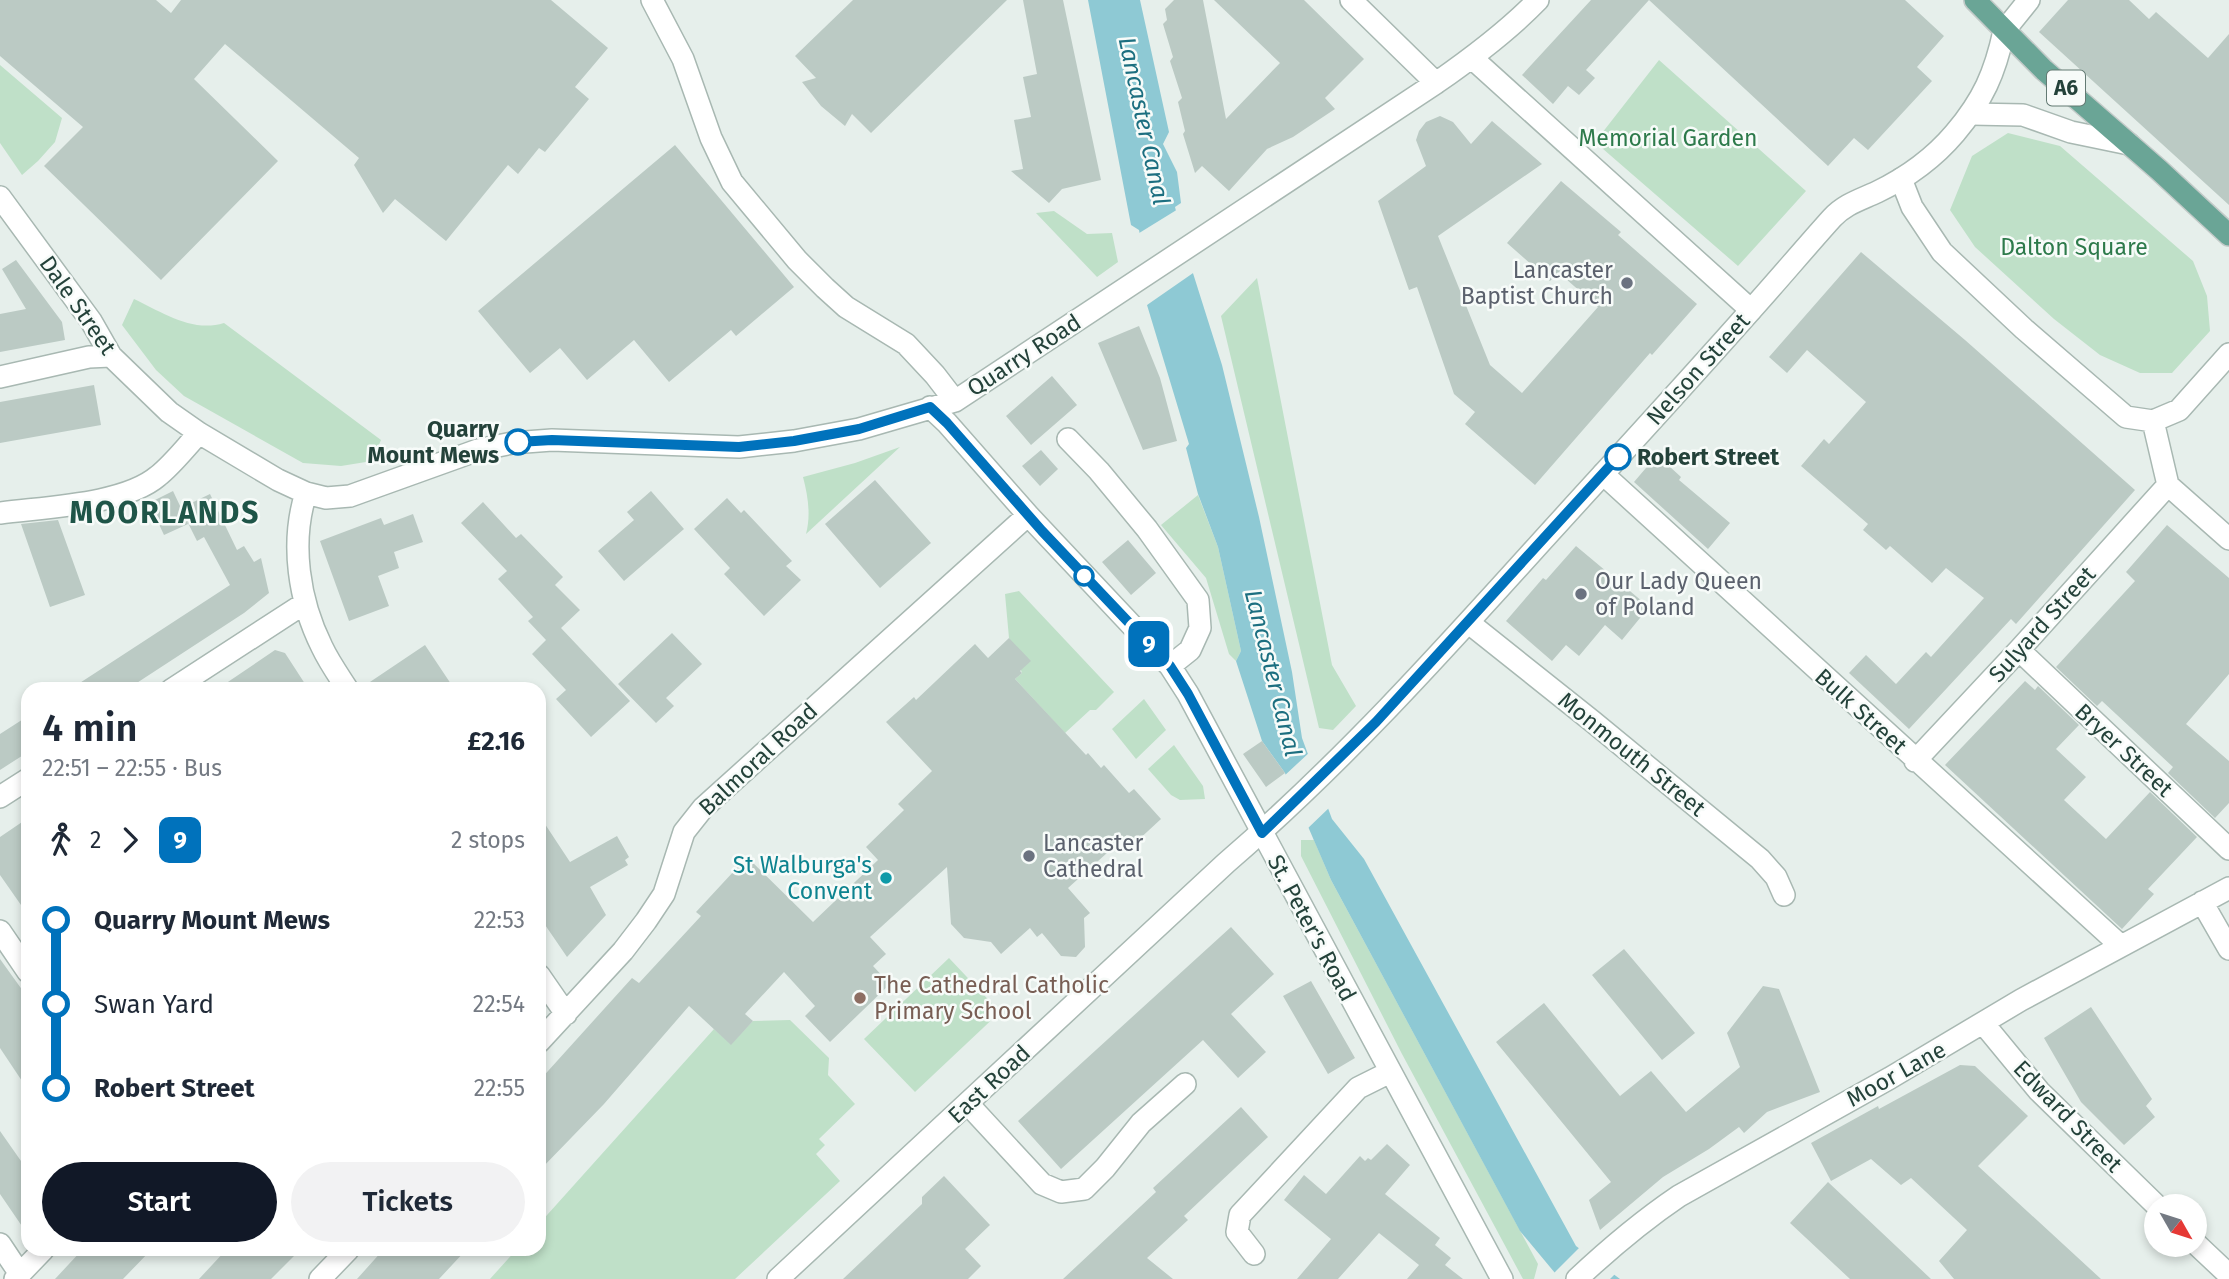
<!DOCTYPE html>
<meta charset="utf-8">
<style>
:root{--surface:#fff;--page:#f2f2f3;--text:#1f2937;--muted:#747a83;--accent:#111827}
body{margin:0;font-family:"Fira Sans",sans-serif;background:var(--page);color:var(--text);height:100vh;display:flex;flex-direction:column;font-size:26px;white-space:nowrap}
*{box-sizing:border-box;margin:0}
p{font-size:23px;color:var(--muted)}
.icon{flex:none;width:38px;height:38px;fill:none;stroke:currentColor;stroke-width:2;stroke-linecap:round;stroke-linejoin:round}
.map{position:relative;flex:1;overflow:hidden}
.panel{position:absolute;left:21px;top:682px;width:525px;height:574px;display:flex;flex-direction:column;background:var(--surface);border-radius:21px;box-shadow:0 4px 10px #0003}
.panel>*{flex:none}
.badge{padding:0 14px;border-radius:10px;font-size:24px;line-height:46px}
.needle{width:46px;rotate:129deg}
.tools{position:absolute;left:2144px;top:1194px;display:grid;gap:14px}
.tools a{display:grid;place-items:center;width:63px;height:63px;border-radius:50%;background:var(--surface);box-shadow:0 4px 10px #0003;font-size:35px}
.map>.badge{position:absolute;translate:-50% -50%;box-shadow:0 0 0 4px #fff}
.legs{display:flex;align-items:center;gap:10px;height:77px;padding:0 21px;font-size:23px}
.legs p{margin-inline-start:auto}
.summary{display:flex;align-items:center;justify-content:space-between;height:119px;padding:0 21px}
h1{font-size:38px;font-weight:600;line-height:52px}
.primary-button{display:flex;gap:14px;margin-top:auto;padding:14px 21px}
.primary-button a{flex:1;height:80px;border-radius:42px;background:var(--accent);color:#fff;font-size:28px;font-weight:600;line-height:80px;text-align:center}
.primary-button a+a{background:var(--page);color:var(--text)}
ul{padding:0 21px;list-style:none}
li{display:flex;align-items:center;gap:24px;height:84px;font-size:26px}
li i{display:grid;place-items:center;width:10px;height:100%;margin:0 9px;background:currentColor}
li i::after{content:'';width:18px;height:18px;margin:-9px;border:5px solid;border-radius:50%;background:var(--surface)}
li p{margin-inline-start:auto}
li:first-child i{background:linear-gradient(#0000 50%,currentColor 0)}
li:last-child i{background:linear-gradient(currentColor 50%,#0000 0)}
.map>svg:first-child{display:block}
.green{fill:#bfe0c8}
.water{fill:#8ec9d4}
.pier{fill:#e6efeb}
.building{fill:#bbcac4}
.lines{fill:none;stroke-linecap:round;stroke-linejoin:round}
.minor-casing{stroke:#a8b8b2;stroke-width:24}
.tertiary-casing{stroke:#a8b8b2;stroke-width:24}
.primary-casing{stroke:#c2cac8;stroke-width:24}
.minor{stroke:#fff;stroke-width:21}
.tertiary{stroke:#fff;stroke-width:21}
.primary{stroke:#6aa596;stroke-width:21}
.line-1-casing{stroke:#fff;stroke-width:16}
.line-1{stroke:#0072bc;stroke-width:10}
.worship-dot{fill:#6b7280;stroke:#f7fbf9;stroke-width:2.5}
.stop-1-dot{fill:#fff;stroke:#0072bc;stroke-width:3.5}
.culture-dot{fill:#0f9aa8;stroke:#f7fbf9;stroke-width:2.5}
.education-dot{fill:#8d6e63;stroke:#f7fbf9;stroke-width:2.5}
.labels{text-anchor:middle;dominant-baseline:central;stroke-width:5;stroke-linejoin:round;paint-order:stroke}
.shield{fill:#f7fbf9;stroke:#637a73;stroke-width:2}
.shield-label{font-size:21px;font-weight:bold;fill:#24423a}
.park-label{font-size:23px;fill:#2d7a4b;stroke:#f7fbf9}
.worship-label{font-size:23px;fill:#5b616d;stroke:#f7fbf9;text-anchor:start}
.street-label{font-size:23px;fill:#24423a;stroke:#f7fbf9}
.stop-label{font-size:23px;font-weight:bold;fill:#24423a;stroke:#f7fbf9;text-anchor:end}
.culture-label{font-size:23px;fill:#0d838f;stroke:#f7fbf9;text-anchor:end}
.education-label{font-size:23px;fill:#785e54;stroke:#f7fbf9;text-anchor:start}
.water-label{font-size:24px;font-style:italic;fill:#1c6f80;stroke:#f7fbf9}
.district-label{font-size:30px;font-weight:bold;letter-spacing:2px;fill:#1f5548;stroke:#f7fbf9}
</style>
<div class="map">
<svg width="2229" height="1279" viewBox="0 0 2229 1279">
<rect width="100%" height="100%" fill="#e6efeb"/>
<path class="green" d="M1659,60l147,131 -68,75 -143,-124z
M0,65l62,53 -7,24 -17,19 -16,14 -22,-32z
M2008,133l52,13 133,115 14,35 3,35 -38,42h-32l-40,-18 -46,-36 -79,-72 -25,-37 22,-54z
M1054,211l33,23 25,-1 6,29 -21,15 -61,-64z
M1257,278l75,387 24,41 -23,24 -14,-2 -98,-412z
M134,299c28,13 58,34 90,24l157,117 -9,21 -31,5 -38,-3 -119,-67 -28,-26 -34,-45z
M900,447l-94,87c5,-19 2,-38 -3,-57l52,-14z
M1198,495l20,52 23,104 -5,10 -7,-7 -23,-76 -45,-53z
M1019,591l95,101 -18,18h-6l-25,23 -50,-54 7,-6 -13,-35 -4,-44z
M1144,699l22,31 -30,29 -24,-30z
M1174,745l29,41 2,13 -25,1 -9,-5 -23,-26z
M1301,840h13l17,40 207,384 -4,15h-11l-121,-225 -101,-198z
M949,958l51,54 -85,80 -51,-53z
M790,1020l39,38 -1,17 27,29 -36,35 6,6 -9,9 24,27 -105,98h-245l26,-29h23v-26l175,-195 17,15 22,-23z"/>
<path class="water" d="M1088,0h52l29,132 -6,12 14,28 4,31 -6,4 11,44 36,114 37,152 33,155 10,66 30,81 32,40 212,387 44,33h-60l-40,-48 -189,-351 -46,-107 -23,-32 -26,-80 5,-10 -23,-104 -20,-53 -12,-46 3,-4 -42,-139 4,-13 -12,-62 -8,-5z"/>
<path class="pier" d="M1183,206l-4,2 17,63 -49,34 -1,-7 2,-6 -12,-57z
M1311,751l20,55 -25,24 -23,-53z
M1581,1246l35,27 -6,6h-55l-3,-4z"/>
<path class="building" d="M0,0h156l15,13 10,-13h370l57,48 -33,39 14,12 -44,53 -6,-4 -21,26 -10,-9 -62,76 -51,-42 -12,14 -29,-48 5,-7 -134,-114 -31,35 84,82 -117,119 -117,-114 39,-39 -83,-71z
M853,0h154l-136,133 -19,-19 -7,12 -24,-20 -19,-24 14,-4 -21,-22z
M1023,0h40l38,180 -39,9 -13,14 -38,-32 12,-2 -9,-49 17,-3 -8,-40 14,-3z
M1174,0h29l23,119 54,-56 -66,-63h90l60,59 -39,39 10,11 -42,28 -26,12 -38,42 -27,-25 -7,7 -12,-39 2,-3 -7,-29 4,-4 -12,-37 3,-4 -10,-33 4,-4 -2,-11z
M1591,0h314l39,36 -27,31 15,14 -64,69 -14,-12 -26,28 -179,-166 -63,70 9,8 -16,17 -11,-9 -15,18 -31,-29z
M2068,0h61l20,19 7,-7 52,46 21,-24v171l-190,-173z
M1440,116l13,6 18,22 21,-23 50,43 -104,72 52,129 32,28 76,-86 -40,-35 -8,9 -43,-38 54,-62 60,51 -3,3 79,69 -45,51 -2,-2 -115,132 -70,-61 10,-12 -21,-18 -37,-107 -8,3 -31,-89 48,-35 -10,-26 3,-9 7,-9z
M675,145l119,142 -58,49 -5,-6 -62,52 -35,-42 -47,40 -27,-32 -30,25 -52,-62z
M1861,252l104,88 170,150 -119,134 -5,-5 -102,110 -60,-56 17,-18 30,29 30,-32 5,5 53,-59 -38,-30 -14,15 -42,-37 -4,4 -23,-20 5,-6 -67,-58 23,-27 5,5 37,-42 -59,-52 -20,23 -18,-16z
M16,260l46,62 3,18 -65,12v-38l26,-5 -24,-40z
M1139,326l21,52 17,63 -34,9 -45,-107z
M1052,376l25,29 -46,40 -25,-29z
M94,385l7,40 -101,18v-41z
M1041,450l17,19 -18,17 -18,-20z
M1657,455l24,22 -2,3 51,43 -22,26 -74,-67z
M875,480l56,63 -51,45 -55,-64z
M173,491l8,17 29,-14 27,56 7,-4 10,16 7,-4 8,35 -25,20 -118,77h-57l161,-105 -26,-48 -7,4 -11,-22 2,5 -24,11 -15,-32z
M651,491l33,38 -60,52 -26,-30 36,-31 -7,-8z
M727,498l14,15 3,-3 48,51 -6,5 15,14 -37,36 -40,-42 6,-6 -36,-39z
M483,502l33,36 5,-4 42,43 -8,8 25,25 -19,18 69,73 -39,36 -35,-38 10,-9 -34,-36 14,-14 -18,-19 5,-4 -35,-38 9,-8 -46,-48z
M413,514l10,28 -29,10 5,16 -21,8 11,30 -40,15 -29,-80 61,-23 3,7z
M58,520l27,75 -35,12 -29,-83z
M2167,525l62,53v96l-43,50 43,37v42l-14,15 -47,-45 5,-6 -71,-66 -5,5 -41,-39 79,-86 -9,-9z
M1128,540l28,33 -25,22 -29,-33z
M1576,546l73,61 -27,33 -17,-15 -26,31 -13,-11 -14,16 -46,-40 37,-43 3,2z
M672,633l30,31 -36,34 8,8 -18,17 -38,-39z
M1009,638l22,23 -11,10 2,2 -7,6 71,76 2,-2 13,15 3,-3 25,28 5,-4 27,30 -26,24 -8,-8 -59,53 22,25 -6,5 1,29 -9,10 -15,-1 -19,-23 -5,4 -7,-9 -29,26 -10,-12 -27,-4 -13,-14 -4,-57 -77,70 16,17 -13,12 17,18 -60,58 -25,-26 10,-10 -31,-34 -39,42 8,7 -22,24 -42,-39 -85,98 -65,67v-90l93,-103 7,5 62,-67 -5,-4 51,-55 66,65 65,-62 -12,-13 38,-37 -6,-6 34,-33 -46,-49 28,-25 2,3 59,-56 13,14z
M425,645l30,45h-94v-2z
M275,650l10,3 24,37h-93z
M2025,681l10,9 3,-4 41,39 -23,24 30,28 -22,23 42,39 44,-47 47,45 -49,52 6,5 -32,35 -177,-164z
M28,716v36l-28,18v-36z
M1262,741l23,32 -19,14 -23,-33z
M539,815l31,47 47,-26 12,21 -4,3 3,5 -38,22 16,28 -39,42 -28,-41z
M28,818v97l-28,-40v-38z
M1231,927l43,47 -43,40 35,38 -28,26 -35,-38 -142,129 -43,-48z
M1624,949l71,84 -33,27 -70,-85z
M0,959l28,39v92l-28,-42z
M1311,981l44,77 -27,16 -45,-78z
M1763,986l16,3 41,103 -53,20 -23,21 -5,-6 -30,22 -46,28 -63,53 -11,-30 22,-18 -115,-140 48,-39 76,93 31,-25 35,41 54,-45 -13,-34z
M2091,1007l61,92 -6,7 9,11 -31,28 -43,-43 -37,-64z
M1960,1065l15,1 53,50 -50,50 123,113h-147l-15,-18 28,-31 -56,-52 -10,7 -30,-26 -40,22 -20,-38 67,-37 1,3z
M1241,1107l27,30 -84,79 4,4 -41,38 26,21h-110l93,-87 -3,-4z
M0,1131l28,40v64l-28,-41z
M1387,1144l23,21 -25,29 55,44 -5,7 16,13 -6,7 18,14h-56l12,-14 -40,-32 -41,46h-41l34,-40 -47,-39 20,-25 22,19 34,-38 5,5 3,-3 3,2z
M944,1176l46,49 -25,24 16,17 -13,13h-125l79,-75v-7z
M1828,1182l103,97h-81l-60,-56z
M82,1250h69l-28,29h-68z
M226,1250h74l-29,29h-72z
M383,1250h83l-27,29h-82z"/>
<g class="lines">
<g class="minor-casing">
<path id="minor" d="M652,0l31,59 28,79 21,44 65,78 28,28 21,19 60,37 29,31 20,26
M1351,0l85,83
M2004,31l25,-31
M1472,58l279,252
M1971,114l52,1 48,17 58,12
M1901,179l11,28 30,45 82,77 102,88 27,4 26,-11 50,-56
M0,197l91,124 20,35 58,56 30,21 79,47 28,13 20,5 24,-2 128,-46 34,-7 40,-3 187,7 55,-6 65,-12 96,-28 481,-318c36,-25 71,-51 102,-83
M0,377l89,-20 22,-1
M930,407l17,16 81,92 142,151 18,28 314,585
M2153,421l15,64
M1068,439l31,32 48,58 51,71 2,28 -10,22 -20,16
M1603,474l518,472
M2168,485l61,54
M306,493c-16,50 -7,108 16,154 7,15 17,29 26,43
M0,513c44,-6 124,-8 158,-37 15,-12 28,-29 41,-43
M1469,623l123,98 168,138 16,18 8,18
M2019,650l210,199
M171,690l134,-87
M1915,761l104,-111 149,-165
M0,797l28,-18
M2202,902l27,47
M0,931l28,41
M539,975l27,39
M1983,1023l56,68 118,115
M539,1042l84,-91 23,-30 18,-27 20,-62 19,-24 325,-293
M968,1104l74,80 19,8 23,-3 21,-21 36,-45 44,-39
M2194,1242l35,33
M0,1244l20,30
M1254,1254l-17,-22 3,-17 118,-127 32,-16
M15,1279l28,-29
M320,1279l28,-29
M1577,1279c32,-30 65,-58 102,-83l211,-118 131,-78 208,-112"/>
</g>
<g class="tertiary-casing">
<path id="tertiary" d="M778,1279l448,-416c114,-98 215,-210 316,-322 70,-77 141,-154 210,-232 27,-30 53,-61 80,-91 13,-14 28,-18 45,-26 29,-14 56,-33 78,-59 28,-33 40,-60 49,-102"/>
</g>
<g class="primary-casing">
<path id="primary" d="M1975,0l69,70 115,100 70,65"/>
</g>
<use href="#minor" class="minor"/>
<use href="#tertiary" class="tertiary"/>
<use href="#primary" class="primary"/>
</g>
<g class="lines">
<g class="line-1-casing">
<path id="line-1" d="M518,442l34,-2 187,7 55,-6 65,-12 71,-22 17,16 95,108 128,135 18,28 74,139 114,-111 242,-265"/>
</g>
<use href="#line-1" class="line-1"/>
</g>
<g class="worship-dot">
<circle cx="1627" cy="283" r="7"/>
<circle cx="1581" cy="594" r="7"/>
<circle cx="1029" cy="856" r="7"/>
</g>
<g class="stop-1-dot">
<circle cx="518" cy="442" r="12"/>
<circle cx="1618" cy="457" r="12"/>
<circle cx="1084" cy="576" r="9"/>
</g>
<circle class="culture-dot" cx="886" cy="878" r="7"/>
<circle class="education-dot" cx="860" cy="998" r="7"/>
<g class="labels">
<rect class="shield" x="2047" y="70.5" width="38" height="35" rx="5"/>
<g class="shield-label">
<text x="2066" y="88">A6</text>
</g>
<g class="park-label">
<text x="1668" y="138">Memorial Garden</text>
<text x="2074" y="247">Dalton Square</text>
</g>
<g class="worship-label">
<text x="1613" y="270" text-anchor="end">Lancaster<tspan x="1613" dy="26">Baptist Church</tspan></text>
<text x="1595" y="581">Our Lady Queen<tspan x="1595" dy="26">of Poland</tspan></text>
<text x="1043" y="843">Lancaster<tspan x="1043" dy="26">Cathedral</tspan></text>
</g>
<g class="street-label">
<text transform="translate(78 305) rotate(55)">Dale Street</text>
<text transform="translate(1024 355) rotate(-33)">Quarry Road</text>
<text transform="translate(1698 369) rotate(-48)">Nelson Street</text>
<text transform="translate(2042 624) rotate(-48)">Sulyard Street</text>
<text transform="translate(1861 711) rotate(42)">Bulk Street</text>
<text transform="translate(2124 750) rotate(43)">Bryer Street</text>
<text transform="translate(1632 754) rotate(39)">Monmouth Street</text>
<text transform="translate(758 759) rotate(-43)">Balmoral Road</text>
<text transform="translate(1312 928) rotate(62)">St. Peter's Road</text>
<text transform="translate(1896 1074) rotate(-29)">Moor Lane</text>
<text transform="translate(989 1084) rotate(-43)">East Road</text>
<text transform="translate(2068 1116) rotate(46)">Edward Street</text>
</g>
<g class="stop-label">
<text x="499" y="429">Quarry<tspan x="499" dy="26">Mount Mews</tspan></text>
<text x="1637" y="457" text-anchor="start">Robert Street</text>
</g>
<g class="culture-label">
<text x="872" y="865">St Walburga's<tspan x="872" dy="26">Convent</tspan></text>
</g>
<g class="education-label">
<text x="874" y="985">The Cathedral Catholic<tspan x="874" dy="26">Primary School</tspan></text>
</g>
<g class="water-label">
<text transform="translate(1144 121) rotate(78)">Lancaster Canal</text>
<text transform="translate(1273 673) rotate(76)">Lancaster Canal</text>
</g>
<g class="district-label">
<text x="165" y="513">MOORLANDS</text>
</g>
</g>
</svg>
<div class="tools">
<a><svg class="needle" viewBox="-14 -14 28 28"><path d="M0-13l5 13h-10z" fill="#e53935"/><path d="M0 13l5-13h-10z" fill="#747a83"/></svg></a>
</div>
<b class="badge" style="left:1149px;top:644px;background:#0072bc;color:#fff">9</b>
<section class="panel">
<div class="summary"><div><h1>4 min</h1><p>22:51 – 22:55 · Bus</p></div><b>£2.16</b></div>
<div class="legs"><svg class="icon" aria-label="walk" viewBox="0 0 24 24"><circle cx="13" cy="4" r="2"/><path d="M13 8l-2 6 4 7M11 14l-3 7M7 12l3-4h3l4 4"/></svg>2<svg class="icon" aria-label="forward" viewBox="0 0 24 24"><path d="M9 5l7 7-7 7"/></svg><b class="badge" style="background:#0072bc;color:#fff">9</b><p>2 stops</p></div>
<ul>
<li><i style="color:#0072bc"></i><b>Quarry Mount Mews</b><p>22:53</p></li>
<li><i style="color:#0072bc"></i><span>Swan Yard</span><p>22:54</p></li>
<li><i style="color:#0072bc"></i><b>Robert Street</b><p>22:55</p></li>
</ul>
<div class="primary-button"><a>Start</a><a>Tickets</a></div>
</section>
</div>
